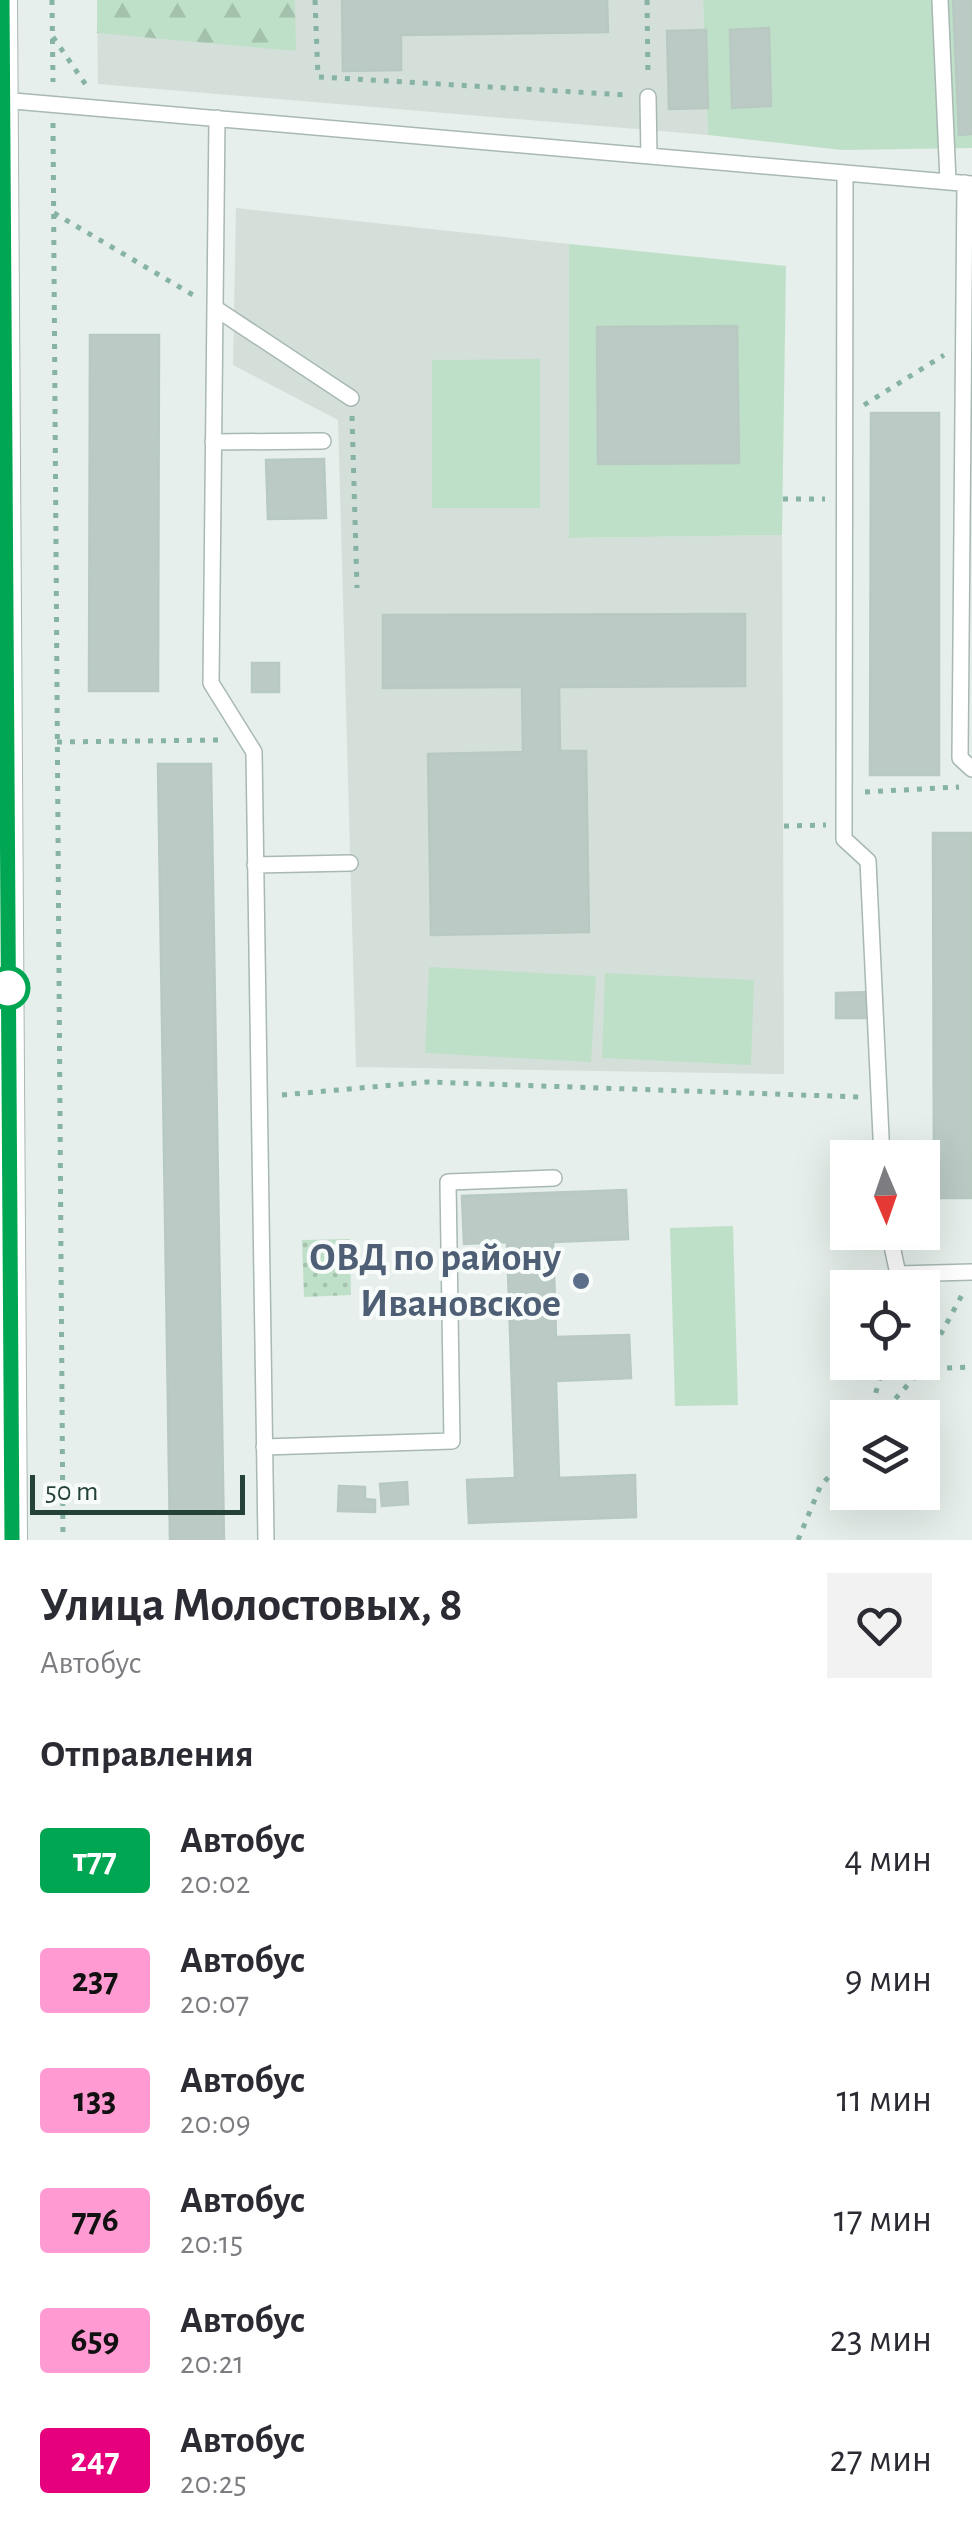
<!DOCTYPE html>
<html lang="ru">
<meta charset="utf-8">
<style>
:root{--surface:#fff;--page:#f2f2f3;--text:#2b2b33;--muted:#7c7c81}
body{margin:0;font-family:"Alegreya Sans",sans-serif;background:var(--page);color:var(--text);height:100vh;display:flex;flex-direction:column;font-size:38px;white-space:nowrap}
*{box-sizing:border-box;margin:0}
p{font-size:32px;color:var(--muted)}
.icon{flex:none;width:55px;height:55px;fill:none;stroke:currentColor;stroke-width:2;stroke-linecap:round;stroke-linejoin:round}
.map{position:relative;height:1540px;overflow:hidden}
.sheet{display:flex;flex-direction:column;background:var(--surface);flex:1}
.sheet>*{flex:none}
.badge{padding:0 20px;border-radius:8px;font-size:35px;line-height:65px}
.needle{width:65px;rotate:178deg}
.controls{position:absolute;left:830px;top:1140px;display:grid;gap:20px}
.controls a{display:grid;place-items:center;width:110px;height:110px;border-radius:0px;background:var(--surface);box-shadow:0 10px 40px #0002;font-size:50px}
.scale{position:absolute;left:30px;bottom:25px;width:215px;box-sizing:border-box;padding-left:10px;border:5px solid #24423a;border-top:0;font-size:28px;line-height:35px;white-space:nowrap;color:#24423a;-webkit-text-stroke:8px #f7fbf9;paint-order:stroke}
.map>.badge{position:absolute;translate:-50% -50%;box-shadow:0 0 0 5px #fff}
h2{padding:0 40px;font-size:38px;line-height:90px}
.round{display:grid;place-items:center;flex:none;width:105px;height:105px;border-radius:0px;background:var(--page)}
.head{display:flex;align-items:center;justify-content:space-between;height:170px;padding:0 40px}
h1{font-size:48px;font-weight:600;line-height:75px}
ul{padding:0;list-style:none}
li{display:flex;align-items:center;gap:30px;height:120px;padding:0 40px}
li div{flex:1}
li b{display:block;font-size:38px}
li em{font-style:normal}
li .badge{min-width:110px;font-weight:700;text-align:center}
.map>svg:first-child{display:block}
.built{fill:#d4dfda}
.forest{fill:url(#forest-firs)}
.park{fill:url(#park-dots)}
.pitch{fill:#bfe0c8}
.building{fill:#bbcac4;stroke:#b8c9c2;stroke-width:2.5}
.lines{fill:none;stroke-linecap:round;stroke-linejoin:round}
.service-casing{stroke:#a8b8b2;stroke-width:18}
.tertiary-casing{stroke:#a8b8b2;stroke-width:32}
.path{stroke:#86b3a5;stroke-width:5;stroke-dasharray:5 8;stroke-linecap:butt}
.service{stroke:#fff;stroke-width:15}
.tertiary{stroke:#fff;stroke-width:30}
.line-casing{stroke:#fff;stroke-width:22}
.line{stroke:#00a651;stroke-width:15}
.stop-dot{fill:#fff;stroke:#00a651;stroke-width:5}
.service-dot{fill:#5c6f8a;stroke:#f7fbf9;stroke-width:4}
.labels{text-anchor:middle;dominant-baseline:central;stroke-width:8;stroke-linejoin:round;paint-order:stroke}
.service-label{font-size:40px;font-weight:bold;fill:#4e5e75;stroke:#f7fbf9;text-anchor:end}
</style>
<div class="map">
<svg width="972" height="1540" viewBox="0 0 972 1540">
<defs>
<pattern id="forest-firs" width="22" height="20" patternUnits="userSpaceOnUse" patternTransform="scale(2.5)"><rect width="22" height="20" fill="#bfe0c8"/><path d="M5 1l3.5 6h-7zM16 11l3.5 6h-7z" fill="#a4c1ad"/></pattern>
<pattern id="park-dots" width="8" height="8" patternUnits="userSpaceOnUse" patternTransform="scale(2.5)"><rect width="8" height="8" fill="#bfe0c8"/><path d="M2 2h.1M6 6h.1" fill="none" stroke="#a4c1ad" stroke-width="1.8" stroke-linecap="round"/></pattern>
</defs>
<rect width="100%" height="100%" fill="#e6efeb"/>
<path class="built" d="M97,0h606l5,135 -610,-51z
M236,208l333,36v294l213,-3 2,539 -428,-7 -18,-647 -105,-55z"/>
<path class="forest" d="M97,0h198l1,51 -199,-18z"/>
<path class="park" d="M350,1239l1,56 -47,2 -2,-57z"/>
<path class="pitch" d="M703,0h269v148l-130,2 -134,-15z
M569,244l217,22 -4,269 -213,3z
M540,359v149h-108v-148z
M429,967l167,9 -5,86 -166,-9z
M605,973l149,7 -3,85 -149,-7z
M733,1226l5,179 -63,1 -5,-178z"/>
<path class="building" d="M342,0h265l1,32 -207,3v35l-58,1z
M953,0h19v134l-13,1z
M769,28l2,78 -39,2 -2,-78z
M706,30l2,78 -39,1 -2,-78z
M737,326l2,137 -141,1 -1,-137z
M90,335h69l-1,356h-69z
M871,413h68v362h-69z
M324,459l2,59 -58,1 -2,-59z
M745,614v72l-186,1 1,64h26l3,181 -158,3 -3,-181 95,-2 -1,-65 -139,1v-73z
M252,663h27v29h-27z
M158,764h53l13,776h-54z
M933,833h39v365h-38z
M873,992v26h-37v-25z
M626,1190l2,49 -75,3 3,95 73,-2 2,43 -75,3 3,97 76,-3 1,42 -167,6 -2,-43 48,-2 -8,-236 -43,2 -2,-48z
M407,1482l1,22 -26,2 -2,-22z
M339,1486l26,1v12l10,1v12l-37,-1z"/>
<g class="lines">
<g class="service-casing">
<path id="service" d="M940,0l8,181
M648,97l1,59
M2,100l970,84
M217,118l-6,565 43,69 12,788
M845,173l-1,666 24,22 14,297
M965,183l-5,575 12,11
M215,308l136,90
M213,442l110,-1
M255,865l95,-2
M889,1232l9,42 74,-2
M264,1447l188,-6 -4,-259 106,-4"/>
</g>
<g class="tertiary-casing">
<path id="tertiary" d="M2,0l10,1540"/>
</g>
<path class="path" d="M52,0l1,82
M315,0l3,77 310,18
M647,0l1,76
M53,37l33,48
M53,123l10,1417
M54,213l139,82
M864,405l80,-50
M352,416l5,172
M783,499h42
M57,742l162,-2
M865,792l94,-5
M784,826l42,-1
M282,1095l145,-13 433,15
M922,1369l41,-76
M869,1418l15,-56
M878,1418l44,-49 50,-2
M798,1540l22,-53 28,-33"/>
<use href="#service" class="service"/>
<use href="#tertiary" class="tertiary"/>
</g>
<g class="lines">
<g class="line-casing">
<path id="line" d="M2,0l10,1540"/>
</g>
<use href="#line" class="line"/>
</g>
<circle class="stop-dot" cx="8" cy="988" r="20"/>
<circle class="service-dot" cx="581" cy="1281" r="10"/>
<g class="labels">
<g class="service-label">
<text x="561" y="1258">ОВД по району<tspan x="561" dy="46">Ивановское</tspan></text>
</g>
</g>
</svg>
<div class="controls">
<a><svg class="needle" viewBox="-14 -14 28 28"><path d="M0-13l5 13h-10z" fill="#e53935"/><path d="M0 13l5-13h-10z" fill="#7c7c81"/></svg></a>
<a><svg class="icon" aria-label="locate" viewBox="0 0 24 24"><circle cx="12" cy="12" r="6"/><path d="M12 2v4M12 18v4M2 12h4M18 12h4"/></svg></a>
<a><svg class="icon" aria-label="layers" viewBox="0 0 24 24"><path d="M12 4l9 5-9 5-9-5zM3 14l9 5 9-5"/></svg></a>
</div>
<div class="scale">50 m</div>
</div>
<section class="sheet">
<div class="head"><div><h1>Улица Молостовых, 8</h1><p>Автобус</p></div><a class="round"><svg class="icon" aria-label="heart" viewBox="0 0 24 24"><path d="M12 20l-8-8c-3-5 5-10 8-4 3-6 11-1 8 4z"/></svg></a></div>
<h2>Отправления</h2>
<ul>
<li><span class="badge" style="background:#00a651;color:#fff">т77</span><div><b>Автобус</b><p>20:02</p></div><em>4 мин</em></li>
<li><span class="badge" style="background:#ff9ad2;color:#111">237</span><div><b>Автобус</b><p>20:07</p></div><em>9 мин</em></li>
<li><span class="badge" style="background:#ff9ad2;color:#111">133</span><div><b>Автобус</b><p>20:09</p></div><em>11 мин</em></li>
<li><span class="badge" style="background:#ff9ad2;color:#111">776</span><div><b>Автобус</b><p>20:15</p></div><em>17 мин</em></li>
<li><span class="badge" style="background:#ff9ad2;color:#111">659</span><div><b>Автобус</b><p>20:21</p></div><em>23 мин</em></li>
<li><span class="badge" style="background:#e6007e;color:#fff">247</span><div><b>Автобус</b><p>20:25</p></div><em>27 мин</em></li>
</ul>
</section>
